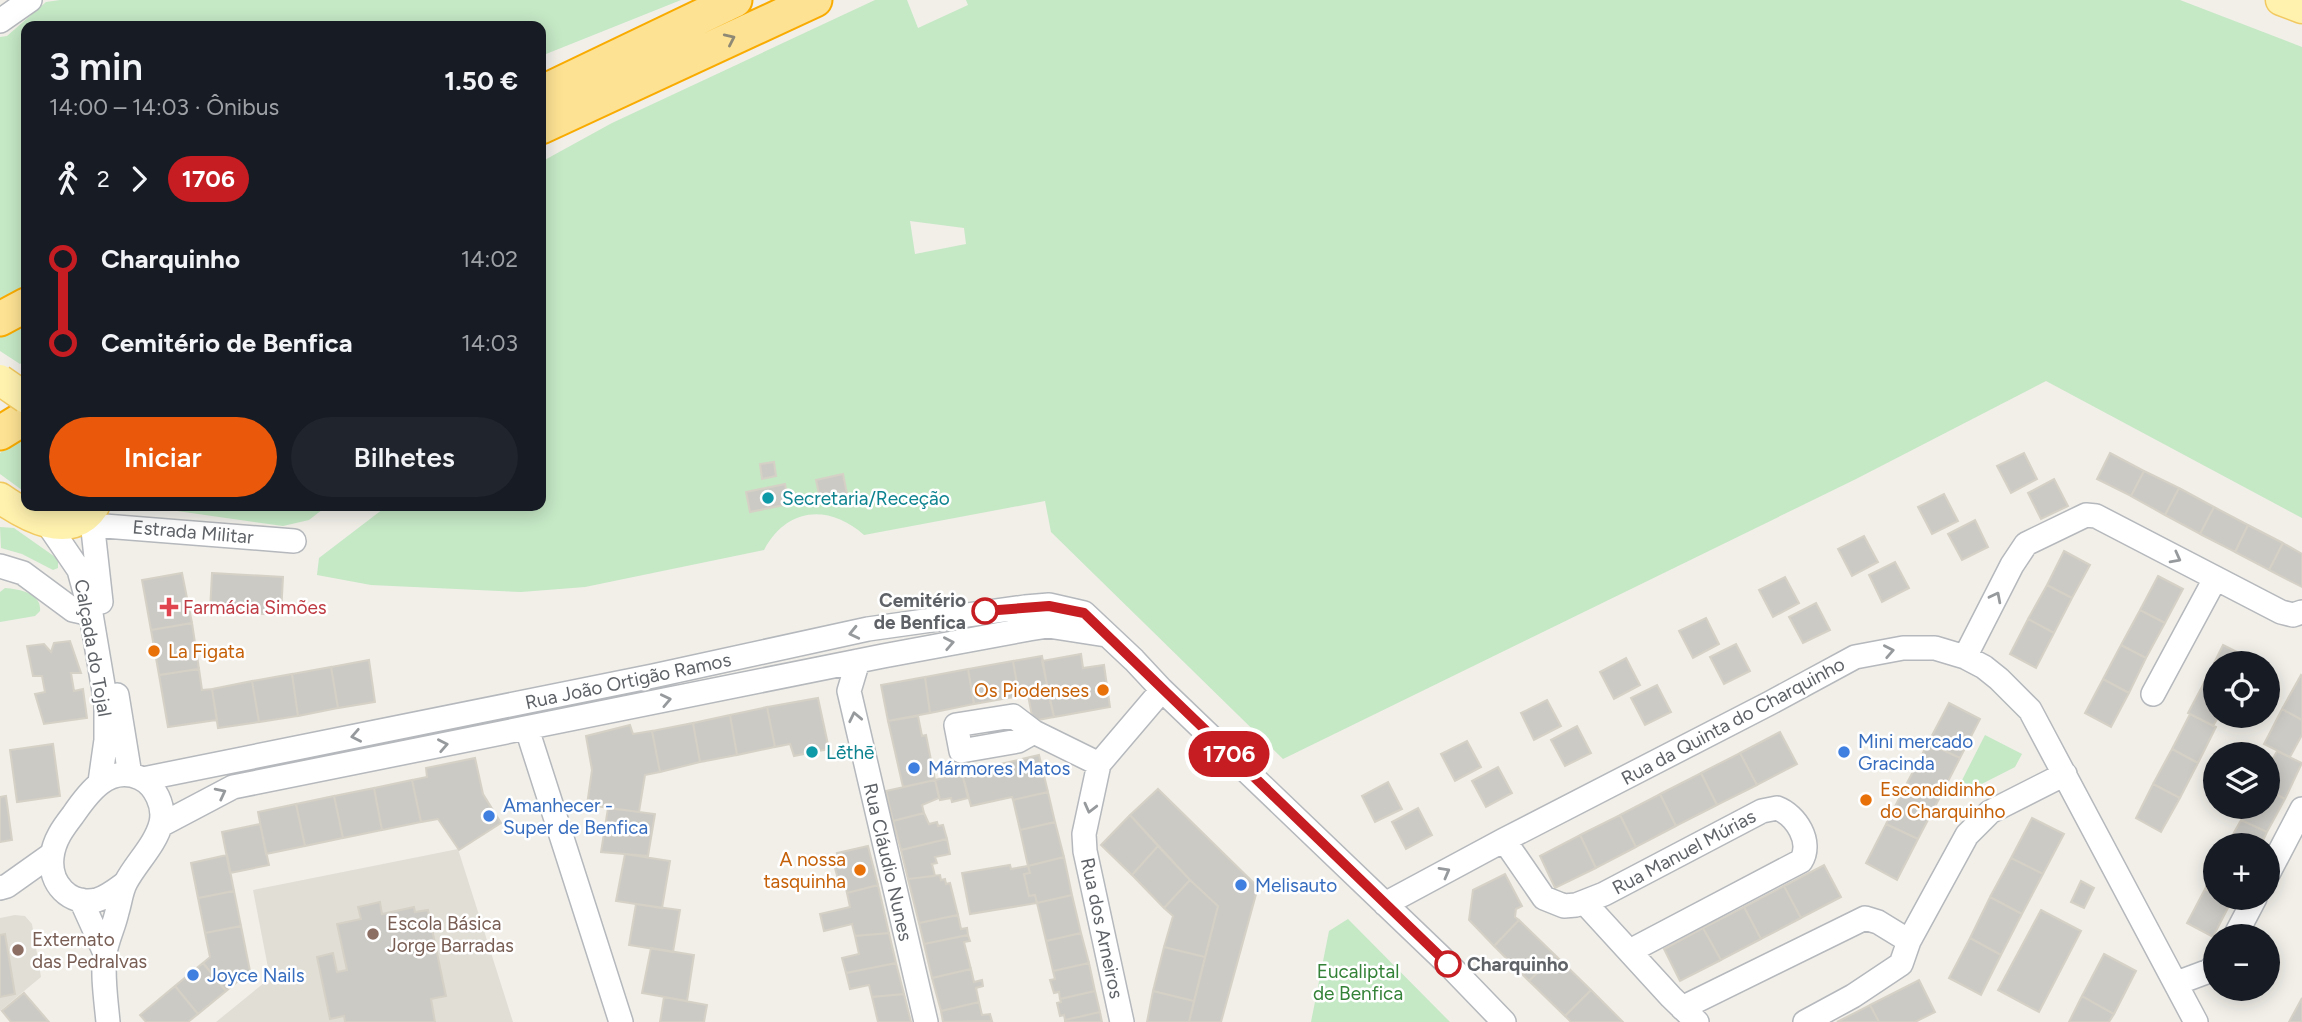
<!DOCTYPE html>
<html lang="pt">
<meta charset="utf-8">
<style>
:root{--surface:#171b24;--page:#20242c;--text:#f1f3f6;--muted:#9ea1a6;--accent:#ea580c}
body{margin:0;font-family:Figtree,sans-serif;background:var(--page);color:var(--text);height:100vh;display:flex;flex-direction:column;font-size:26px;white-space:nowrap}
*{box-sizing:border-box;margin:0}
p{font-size:23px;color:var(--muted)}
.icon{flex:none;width:38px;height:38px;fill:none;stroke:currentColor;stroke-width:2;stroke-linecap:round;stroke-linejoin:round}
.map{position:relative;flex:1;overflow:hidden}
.panel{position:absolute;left:21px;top:21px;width:525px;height:490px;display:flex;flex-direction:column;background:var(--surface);border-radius:14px;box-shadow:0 4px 18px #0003}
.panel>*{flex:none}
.badge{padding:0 14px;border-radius:23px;font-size:24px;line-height:46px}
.fabs{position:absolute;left:2203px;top:651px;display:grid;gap:14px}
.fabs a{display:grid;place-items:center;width:77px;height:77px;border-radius:50%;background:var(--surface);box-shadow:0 4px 18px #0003;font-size:35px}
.map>.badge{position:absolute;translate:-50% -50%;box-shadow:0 0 0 4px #fff}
.legs{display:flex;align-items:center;gap:10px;height:77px;padding:0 28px;font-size:23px}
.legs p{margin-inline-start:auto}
.summary{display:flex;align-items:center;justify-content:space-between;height:119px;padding:0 28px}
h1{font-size:38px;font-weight:600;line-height:52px}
.cta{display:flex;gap:14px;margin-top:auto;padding:14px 28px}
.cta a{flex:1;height:80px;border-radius:42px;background:var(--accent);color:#fff;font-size:28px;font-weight:600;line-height:80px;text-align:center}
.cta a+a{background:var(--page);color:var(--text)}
ul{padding:0 28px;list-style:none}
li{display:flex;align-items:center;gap:24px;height:84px;font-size:26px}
li i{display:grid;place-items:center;width:10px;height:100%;margin:0 9px;background:currentColor}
li i::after{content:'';width:18px;height:18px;margin:-9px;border:5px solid;border-radius:50%;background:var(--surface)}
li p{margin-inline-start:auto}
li:first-child i{background:linear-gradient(#0000 50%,currentColor 0)}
li:last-child i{background:linear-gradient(currentColor 50%,#0000 0)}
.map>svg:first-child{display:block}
.education{fill:#e1ded6}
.green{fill:#c5e8c5;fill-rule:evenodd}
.building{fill:#cccac5;stroke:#d6d1c6;stroke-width:2}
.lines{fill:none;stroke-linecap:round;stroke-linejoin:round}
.minor-casing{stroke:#b5b8bc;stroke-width:26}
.major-casing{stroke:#f2c960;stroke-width:33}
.highway-casing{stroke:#f9ab00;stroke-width:37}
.minor{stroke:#fff;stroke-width:23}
.major{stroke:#fff2af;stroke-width:30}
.highway{stroke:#fde293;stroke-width:33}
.major-bridge-casing{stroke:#f2c960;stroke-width:33;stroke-linecap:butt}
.major-bridge{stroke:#fff2af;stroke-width:30}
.oneway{stroke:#8e8975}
.oneway2{stroke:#979a9d}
.line-1-casing{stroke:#fff;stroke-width:16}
.line-1{stroke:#c61d23;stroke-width:10}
.culture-dot{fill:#0f9aa8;stroke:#fff;stroke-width:2.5}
.health-dot{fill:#e0444e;stroke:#fff;stroke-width:2.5}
.stop-1-dot{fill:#fff;stroke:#c61d23;stroke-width:3.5}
.food-dot{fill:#e8710a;stroke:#fff;stroke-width:2.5}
.shop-dot{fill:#3f7fe0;stroke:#fff;stroke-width:2.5}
.education-dot{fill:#8d6e63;stroke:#fff;stroke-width:2.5}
.labels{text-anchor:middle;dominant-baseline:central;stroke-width:5;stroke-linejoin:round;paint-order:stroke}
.culture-label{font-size:19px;fill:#0d838f;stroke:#fff;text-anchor:start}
.street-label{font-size:19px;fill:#5f6368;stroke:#fff}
.stop-label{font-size:19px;font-weight:bold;fill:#5f6368;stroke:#fff;text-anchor:end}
.health-label{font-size:19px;fill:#be3a42;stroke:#fff;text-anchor:start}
.food-label{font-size:19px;fill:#c56008;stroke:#fff;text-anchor:start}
.shop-label{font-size:19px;fill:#366cbe;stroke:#fff;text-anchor:start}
.education-label{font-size:19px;fill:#785e54;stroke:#fff;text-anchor:start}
.park-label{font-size:19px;fill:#348238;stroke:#fff}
</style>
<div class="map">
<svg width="2302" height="1022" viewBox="0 0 2302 1022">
<rect width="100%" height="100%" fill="#f1efe8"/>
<path class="education" d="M458,849l55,173h-297l54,-44 -17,-88z
M15,915l10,1 7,8 9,53 -41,34v-93z"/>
<path class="green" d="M60,0h621l-140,56v-30h-515v263l-26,14v-266l7,-1 39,-34z
M875,0h32l11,28 50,-23 -2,-5h1214l122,47v471l-256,-137 -190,98 -573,280 -232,-227 -6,-31 -181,34c-35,-31 -77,-28 -100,15l-179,37 -64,5 -150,-7 -54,-10 2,-17 68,-52h154v-344l71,-39zM910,221l54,7 2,16 -51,10z
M26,318v42l-6,4 -20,-13v-20z
M26,435v58l-26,-19v-21z
M142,506h185l-18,14 -26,6z
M0,527l14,1 44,31v9l-5,2 -31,-16 -21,-6z
M5,588c14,1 37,5 35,23l-5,5 -35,6v-30z
M1985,735l37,19 -7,13 -49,25 -8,-4z
M1348,919l102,103h-139l18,-91z"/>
<path class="building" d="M2024,453l13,26 -26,14 -14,-27z
M2110,453l34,18 -13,25 -34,-17z
M774,462l2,14 -14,3 -2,-15z
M2144,471l35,17 -14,27 -34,-19z
M843,474l4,20 -27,5 -4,-19z
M2054,479l14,27 -27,13 -13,-26z
M785,484l4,20 -39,8 -4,-20z
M2179,488l35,19 -14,27 -35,-19z
M1944,494l14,27 -26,13 -14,-27z
M2214,507l34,18 -13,27 -35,-18z
M1975,520l13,27 -26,13 -14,-26z
M2248,525l35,18 -14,27 -34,-18z
M1864,536l14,26 -26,14 -14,-27z
M2283,543l19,11v33l-33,-17z
M2064,551l26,14 -18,33 -25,-13z
M1895,562l14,26 -27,14 -13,-27z
M182,573l10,50 -41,7 -9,-50z
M212,573l71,4 -2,38 -71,-4z
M2158,576l25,13 -18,34 -25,-13z
M1785,577l14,26 -26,14 -14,-27z
M2047,585l25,13 -18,35 -26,-14z
M1816,603l14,27 -27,13 -14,-26z
M2140,610l25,13 -19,35 -25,-13z
M1706,618l13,26 -26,14 -14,-27z
M2028,619l26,14 -18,35 -26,-14z
M192,623l7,46 -40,6 -8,-45z
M70,641l11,32h-10l3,18 9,-2 4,29 -43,6 -9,-30 10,-2 -3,-16h-9l-6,-30 17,-2 7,8 3,-9z
M1736,644l14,27 -26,13 -14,-27z
M2121,645l25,13 -17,35 -26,-14z
M2223,645l26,13 -2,5h-31v21l-10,-5z
M1081,654l2,14 21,-3 6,42 -56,10 -12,-56z
M1042,656l6,36 -29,4 -6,-35z
M1626,658l14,27 -26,14 -14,-27z
M369,660l6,42 -37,6 -7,-41z
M1013,661l6,35 -45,8 -6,-35z
M331,667l7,41 -40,8 -6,-42z
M199,669l3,21 10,-1 5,31 -49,7 -9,-52z
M968,669l6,35 -44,9 -5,-36z
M292,674l6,42 -39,6 -7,-41z
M2301,675l1,1v44l-20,-11z
M925,677l5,36 -42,8 -7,-36z
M2103,679l26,14 -18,34 -26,-14z
M2206,679l10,5v32h3l-6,10 -25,-13z
M252,681l7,41 -41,6 -6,-39z
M1657,685l14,27 -26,13 -14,-27z
M1048,692l6,25 -21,4 -5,-26z
M818,698l11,51 -35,7 -4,-12 -15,3 -8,-40z
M1547,700l14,26 -27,14 -13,-27z
M1949,703l31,16 -20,39 -32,-15z
M767,707l8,40 -38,8 -7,-40z
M2282,709l20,11v15l-12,22 -26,-13z
M2190,714l26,13 -18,36 -26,-14z
M730,715l7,40 -37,7 -7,-39z
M918,716l4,20 4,-1 9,45 -32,7 -15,-66z
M693,723l7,39 -40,10 -8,-41z
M630,725l3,9 19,-3 8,41 -15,3 -6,37 -52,-7 5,-35 -6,-34z
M1577,726l14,27 -26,13 -14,-26z
M1780,732l17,32 -40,21 -17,-32z
M1467,741l14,26 -26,14 -14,-27z
M1928,743l32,15 -21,41 -32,-16z
M53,744l7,52 -43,6 -7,-52z
M2172,749l26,14 -18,35 -27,-14z
M2277,751l25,12 -17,36 -17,-9v-22z
M1740,753l17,32 -40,20 -16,-32z
M1039,755l9,37 -35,8 -1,-3 -41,9 -9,-33z
M475,758l8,36 18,29 -42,27 -21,-31 -17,3 -9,-42 15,-3 -1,-9z
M1498,767l14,26 -26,14 -14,-26z
M962,773l6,25 -16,4 -1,-4 -11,2 -5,-20z
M1701,773l16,32 -41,21 -16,-32z
M412,780l9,42 -39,8 -8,-42z
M935,780l4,18 -17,7 2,8 -31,8 -7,-30z
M1388,782l14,27 -27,13 -13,-26z
M1907,783l32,16 -21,40 -32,-15z
M2153,784l27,14 -19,34 -25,-14z
M374,788l8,42 -39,8 -9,-42z
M1158,789l100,98 -37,135h-32l29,-116 -28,-26 -60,-65z
M2268,790l17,9 -18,33 -26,-12 7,-13h20z
M1048,792l7,30 -35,8 -7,-30z
M1660,794l16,32 -40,21 -16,-32z
M6,796l6,44 -12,2v-45z
M334,796l9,42 -38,8 -9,-42z
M296,804l9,42 -39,8 -8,-42z
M608,808l47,6 -7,42 -47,-4z
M1418,808l14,27 -26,14 -14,-27z
M924,813l5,11 8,-2 1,4 5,-1 4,14 -46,11 -8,-29z
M1130,815l28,31 -26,29 -31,-30z
M1620,815l16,32 -40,21 -16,-33z
M2032,818l32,16 -21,40 -32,-16z
M2241,820l26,12 -6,13h-34z
M1055,822l9,35 -36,9 -8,-36z
M260,824l9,41 -39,8 -8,-41z
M1886,824l32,15 -21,41 -31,-17z
M1580,835l16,33 -41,20 -15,-32z
M947,839l3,15 -15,3 2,6 -5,1 3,12 -27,3 -7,-29z
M868,846l10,39 -31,8 -3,-12 -5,1 -5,-17 6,-1 -3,-11z
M1158,846l32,34 -26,28 -32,-33z
M625,854l45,7 -8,47 -46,-7z
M227,855l7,36 -36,7 -7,-35z
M1064,857l8,38 -35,8 -2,-8 -6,1 -5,-22 6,-1 -2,-7z
M2011,858l32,16 -21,40 -32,-17z
M1010,865l1,4 17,-3 2,7 -6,1 5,22 6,-1 2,8 -67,11 -8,-41z
M1824,865l17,32 -40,21 -17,-32z
M2216,868v26l-11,-5z
M1505,874l17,32 -6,3 -1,8 4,3 -25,26 -25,-26 4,-30z
M940,875l1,5 4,-1 1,5 4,-1 8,32 -39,8 -11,-44z
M1190,880l28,26 -13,51 -41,-10 9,-31 -9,-8z
M2081,881l13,7 -10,20 -13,-6z
M878,885l11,48 -34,3 -3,-12 -28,7 -4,-17 30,-7 -3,-14z
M1784,886l17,32 -40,21 -17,-32z
M2205,889l11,5v4h6l9,4 -18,35 -26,-14z
M234,891l7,35 -36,7 -7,-35z
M1072,895l9,38 -35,8 -9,-38z
M1990,897l32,17 -21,41 -31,-17z
M380,902l2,12 32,-7 1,5 13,-2 18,86 -15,3 4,23h-90l-1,-6 -14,3 -13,-62 16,-4 4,19 10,-2 -10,-46 24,-5 -3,-12z
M636,904l44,6 -7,42 -44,-7z
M1744,907l17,32 -40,21 -18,-32z
M2041,910l40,21 -42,81 -41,-22z
M958,915l3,14 6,-1 1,7 -44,9 -5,-21z
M1519,920l36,35 -26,26 -35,-35z
M241,926l9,45 -24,20 -23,-28 7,-6 -5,-24z
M1703,928l18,32 -41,21 -16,-32z
M889,933l7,30 -50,10 -4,-15 17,-4 -4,-18z
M1081,933l8,30 -36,8 -7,-30z
M5,934l10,60 -15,3v-62z
M968,935l2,6 -6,1 7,27 -39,9 -8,-34z
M1970,938l31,17 -20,40 -32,-17z
M1164,947l41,10 -11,44 -41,-10z
M651,948l43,7 -7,46 -45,-8z
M2104,954l32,17 -22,43 -32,-18z
M1555,955l36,35 -26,26 -36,-35z
M203,963l23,28 -28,23 -23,-28z
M896,963l8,31 -32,3 -3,-12 -19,4 -4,-16z
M1089,963l6,28 -35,8 -1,-7 -5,1 -4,-13 5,-1 -2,-8z
M971,969l3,13 8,-2 1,6 -7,2 3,14 -38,9 -9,-33z
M1919,980l16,32 -20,10h-36l-9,-17z
M175,986l23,28 -10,8h-42l-6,-7z
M1591,990l32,32h-52l-6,-6z
M1095,991l5,21 -35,8 -1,-5 -4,1 -3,-13 4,-1 -1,-3z
M1153,991l41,10 -5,21h-42z
M24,993l25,29h-38l-9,-11z
M904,994l7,28h-33l-6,-25z
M2082,996l32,18 -5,8h-40z
M664,997l43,8 -3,17h-44z
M2302,998v24h-13z
M979,1002l3,13 8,-1 2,7 -49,1 -2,-11z
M1870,1005l9,17h-42z
M1100,1012l2,10h-37v-2z"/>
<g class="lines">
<g class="minor-casing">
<path id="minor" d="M0,21l30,-21
M91,512l10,90
M47,523l32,47 12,44 15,89v37l-6,42
M92,525l202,16
M0,566l23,7 50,37 18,4
M1965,657l47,-92 14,-21 60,-29 10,1 185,96 12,3 9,-3
M858,661l-9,30 77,331
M2153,694l62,-115
M117,695l13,80
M527,729l94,293
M1034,732l-16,9 -57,10 -5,-26 57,-9 21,16 65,32
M143,779l510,-103 215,-47 157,-22 24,-2 35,8 50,47 28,30 287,275 55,57
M161,825l72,-38 650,-131 146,-27 19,-3 58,9
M1504,840l40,58 20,8 12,-1 28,-11 158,-83 15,-3c19,7 36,34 24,53l-171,90
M2268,874l34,-65
M0,888l7,-2 45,-32
M81,900l24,53
M1585,903l86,94 26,25
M1385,904l119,-64 266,-137 85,-46 48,-9h32l30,9 19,10 15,12 31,31 166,312
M2235,936l20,-38
M2177,983l32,-12 7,-7
M1682,1008l183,-90 13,4 31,19
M108,1022c-2,-22 -6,-47 -3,-69 2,-13 9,-27 12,-41 3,-9 4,-21 9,-30 10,-19 30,-38 35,-59 4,-17 -6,-38 -21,-45 -31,-14 -52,15 -67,37 -10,13 -19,25 -21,42 -3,26 17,49 45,43 10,-3 19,-10 27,-16
M1122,1022l-37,-171 -1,-17 15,-70 63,-74
M1805,1022l48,-26 48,-32 8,-23 58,-106 23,-23 75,-38"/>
</g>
<g class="major-casing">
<path id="major" d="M2281,0l21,8
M0,498c26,18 71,44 94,8"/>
</g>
<g class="highway-casing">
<path id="highway" d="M541,93l194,-93
M541,127l274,-127
M0,319l26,-14
M0,433l26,-16"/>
</g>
<use href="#minor" class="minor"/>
<use href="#major" class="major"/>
<use href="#highway" class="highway"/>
<g class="major-bridge-casing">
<path id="major-bridge" d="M0,380l26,18"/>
</g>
<use href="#major-bridge" class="major-bridge"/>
</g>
<defs><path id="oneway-chevron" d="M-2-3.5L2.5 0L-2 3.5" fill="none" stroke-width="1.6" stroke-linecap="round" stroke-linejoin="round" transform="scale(1.75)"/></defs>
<use class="oneway" href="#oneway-chevron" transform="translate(730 39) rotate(-25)"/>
<g class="oneway2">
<use href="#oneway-chevron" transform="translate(2176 558) rotate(28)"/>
<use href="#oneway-chevron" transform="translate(1996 597) rotate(-63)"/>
<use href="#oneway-chevron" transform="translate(854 633) rotate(167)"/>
<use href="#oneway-chevron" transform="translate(949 643) rotate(-11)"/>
<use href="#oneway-chevron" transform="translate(1889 651) rotate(-11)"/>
<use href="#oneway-chevron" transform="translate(666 700) rotate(-12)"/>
<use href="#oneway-chevron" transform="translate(855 717) rotate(-102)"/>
<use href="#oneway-chevron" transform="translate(356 736) rotate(169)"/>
<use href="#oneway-chevron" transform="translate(443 745) rotate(-11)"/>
<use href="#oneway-chevron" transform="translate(221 793) rotate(-27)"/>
<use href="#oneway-chevron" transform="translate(1090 808) rotate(104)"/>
<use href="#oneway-chevron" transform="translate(1445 872) rotate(-29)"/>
</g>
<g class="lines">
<g class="line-1-casing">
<path id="line-1" d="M985,611l64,-5 35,7 364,351"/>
</g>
<use href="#line-1" class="line-1"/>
</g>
<g class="culture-dot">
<circle cx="768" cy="498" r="7"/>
<circle cx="812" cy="752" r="7"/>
</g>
<path class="health-dot" d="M165.5 596.5h7v7h7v7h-7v7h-7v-7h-7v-7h7z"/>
<g class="stop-1-dot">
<circle cx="985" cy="611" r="12"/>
<circle cx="1448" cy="964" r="12"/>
</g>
<g class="food-dot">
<circle cx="154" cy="651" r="7"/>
<circle cx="1103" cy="690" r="7"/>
<circle cx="1866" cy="800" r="7"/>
<circle cx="860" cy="870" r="7"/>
</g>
<g class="shop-dot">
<circle cx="1844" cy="752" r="7"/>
<circle cx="914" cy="768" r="7"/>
<circle cx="489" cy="816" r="7"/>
<circle cx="1241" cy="885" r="7"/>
<circle cx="193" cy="975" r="7"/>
</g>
<g class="education-dot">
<circle cx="373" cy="934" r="7"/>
<circle cx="18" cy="950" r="7"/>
</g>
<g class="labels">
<g class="culture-label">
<text x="782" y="498">Secretaria/Receção</text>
<text x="826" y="752">Lḗthē</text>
</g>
<g class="street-label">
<text transform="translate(193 532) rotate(5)">Estrada Militar</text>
<text transform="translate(93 648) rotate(80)">Calçada do Tojal</text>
<text transform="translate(628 681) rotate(-12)">Rua João Ortigão Ramos</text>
<text transform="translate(1733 721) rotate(-28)">Rua da Quinta do Charquinho</text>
<text transform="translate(1684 852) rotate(-28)">Rua Manuel Múrias</text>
<text transform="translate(888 862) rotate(77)">Rua Cláudio Nunes</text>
<text transform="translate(1102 928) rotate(78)">Rua dos Arneiros</text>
</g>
<g class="stop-label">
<text x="966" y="600">Cemitério<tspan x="966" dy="22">de Benfica</tspan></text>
<text x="1467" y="964" text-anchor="start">Charquinho</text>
</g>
<g class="health-label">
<text x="183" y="607">Farmácia Simões</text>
</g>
<g class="food-label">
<text x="168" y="651">La Figata</text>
<text x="1089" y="690" text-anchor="end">Os Piodenses</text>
<text x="1880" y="789">Escondidinho<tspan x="1880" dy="22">do Charquinho</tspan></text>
<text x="846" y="859" text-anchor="end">A nossa<tspan x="846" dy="22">tasquinha</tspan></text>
</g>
<g class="shop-label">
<text x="1858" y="741">Mini mercado<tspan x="1858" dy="22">Gracinda</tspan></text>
<text x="928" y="768">Mármores Matos</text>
<text x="503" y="805">Amanhecer -<tspan x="503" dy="22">Super de Benfica</tspan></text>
<text x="1255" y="885">Melisauto</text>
<text x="207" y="975">Joyce Nails</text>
</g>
<g class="education-label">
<text x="387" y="923">Escola Básica<tspan x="387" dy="22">Jorge Barradas</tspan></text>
<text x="32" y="939">Externato<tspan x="32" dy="22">das Pedralvas</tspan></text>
</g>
<g class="park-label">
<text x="1358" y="971">Eucaliptal<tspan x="1358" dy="22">de Benfica</tspan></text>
</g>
</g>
</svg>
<div class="fabs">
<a><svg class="icon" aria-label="locate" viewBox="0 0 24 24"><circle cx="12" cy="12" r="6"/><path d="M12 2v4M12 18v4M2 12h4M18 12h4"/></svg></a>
<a><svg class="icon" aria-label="layers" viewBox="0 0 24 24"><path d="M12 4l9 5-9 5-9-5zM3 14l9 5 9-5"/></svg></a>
<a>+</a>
<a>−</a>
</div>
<b class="badge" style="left:1229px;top:754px;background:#c61d23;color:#fff">1706</b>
<section class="panel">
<div class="summary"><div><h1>3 min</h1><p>14:00 – 14:03 · Ônibus</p></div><b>1.50 €</b></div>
<div class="legs"><svg class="icon" aria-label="walk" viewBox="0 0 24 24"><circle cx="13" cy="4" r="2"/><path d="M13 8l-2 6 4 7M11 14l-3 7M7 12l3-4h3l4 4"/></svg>2<svg class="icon" aria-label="forward" viewBox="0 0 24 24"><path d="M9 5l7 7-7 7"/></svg><b class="badge" style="background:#c61d23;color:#fff">1706</b></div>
<ul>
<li><i style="color:#c61d23"></i><b>Charquinho</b><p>14:02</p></li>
<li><i style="color:#c61d23"></i><b>Cemitério de Benfica</b><p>14:03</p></li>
</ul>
<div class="cta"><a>Iniciar</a><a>Bilhetes</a></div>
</section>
</div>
